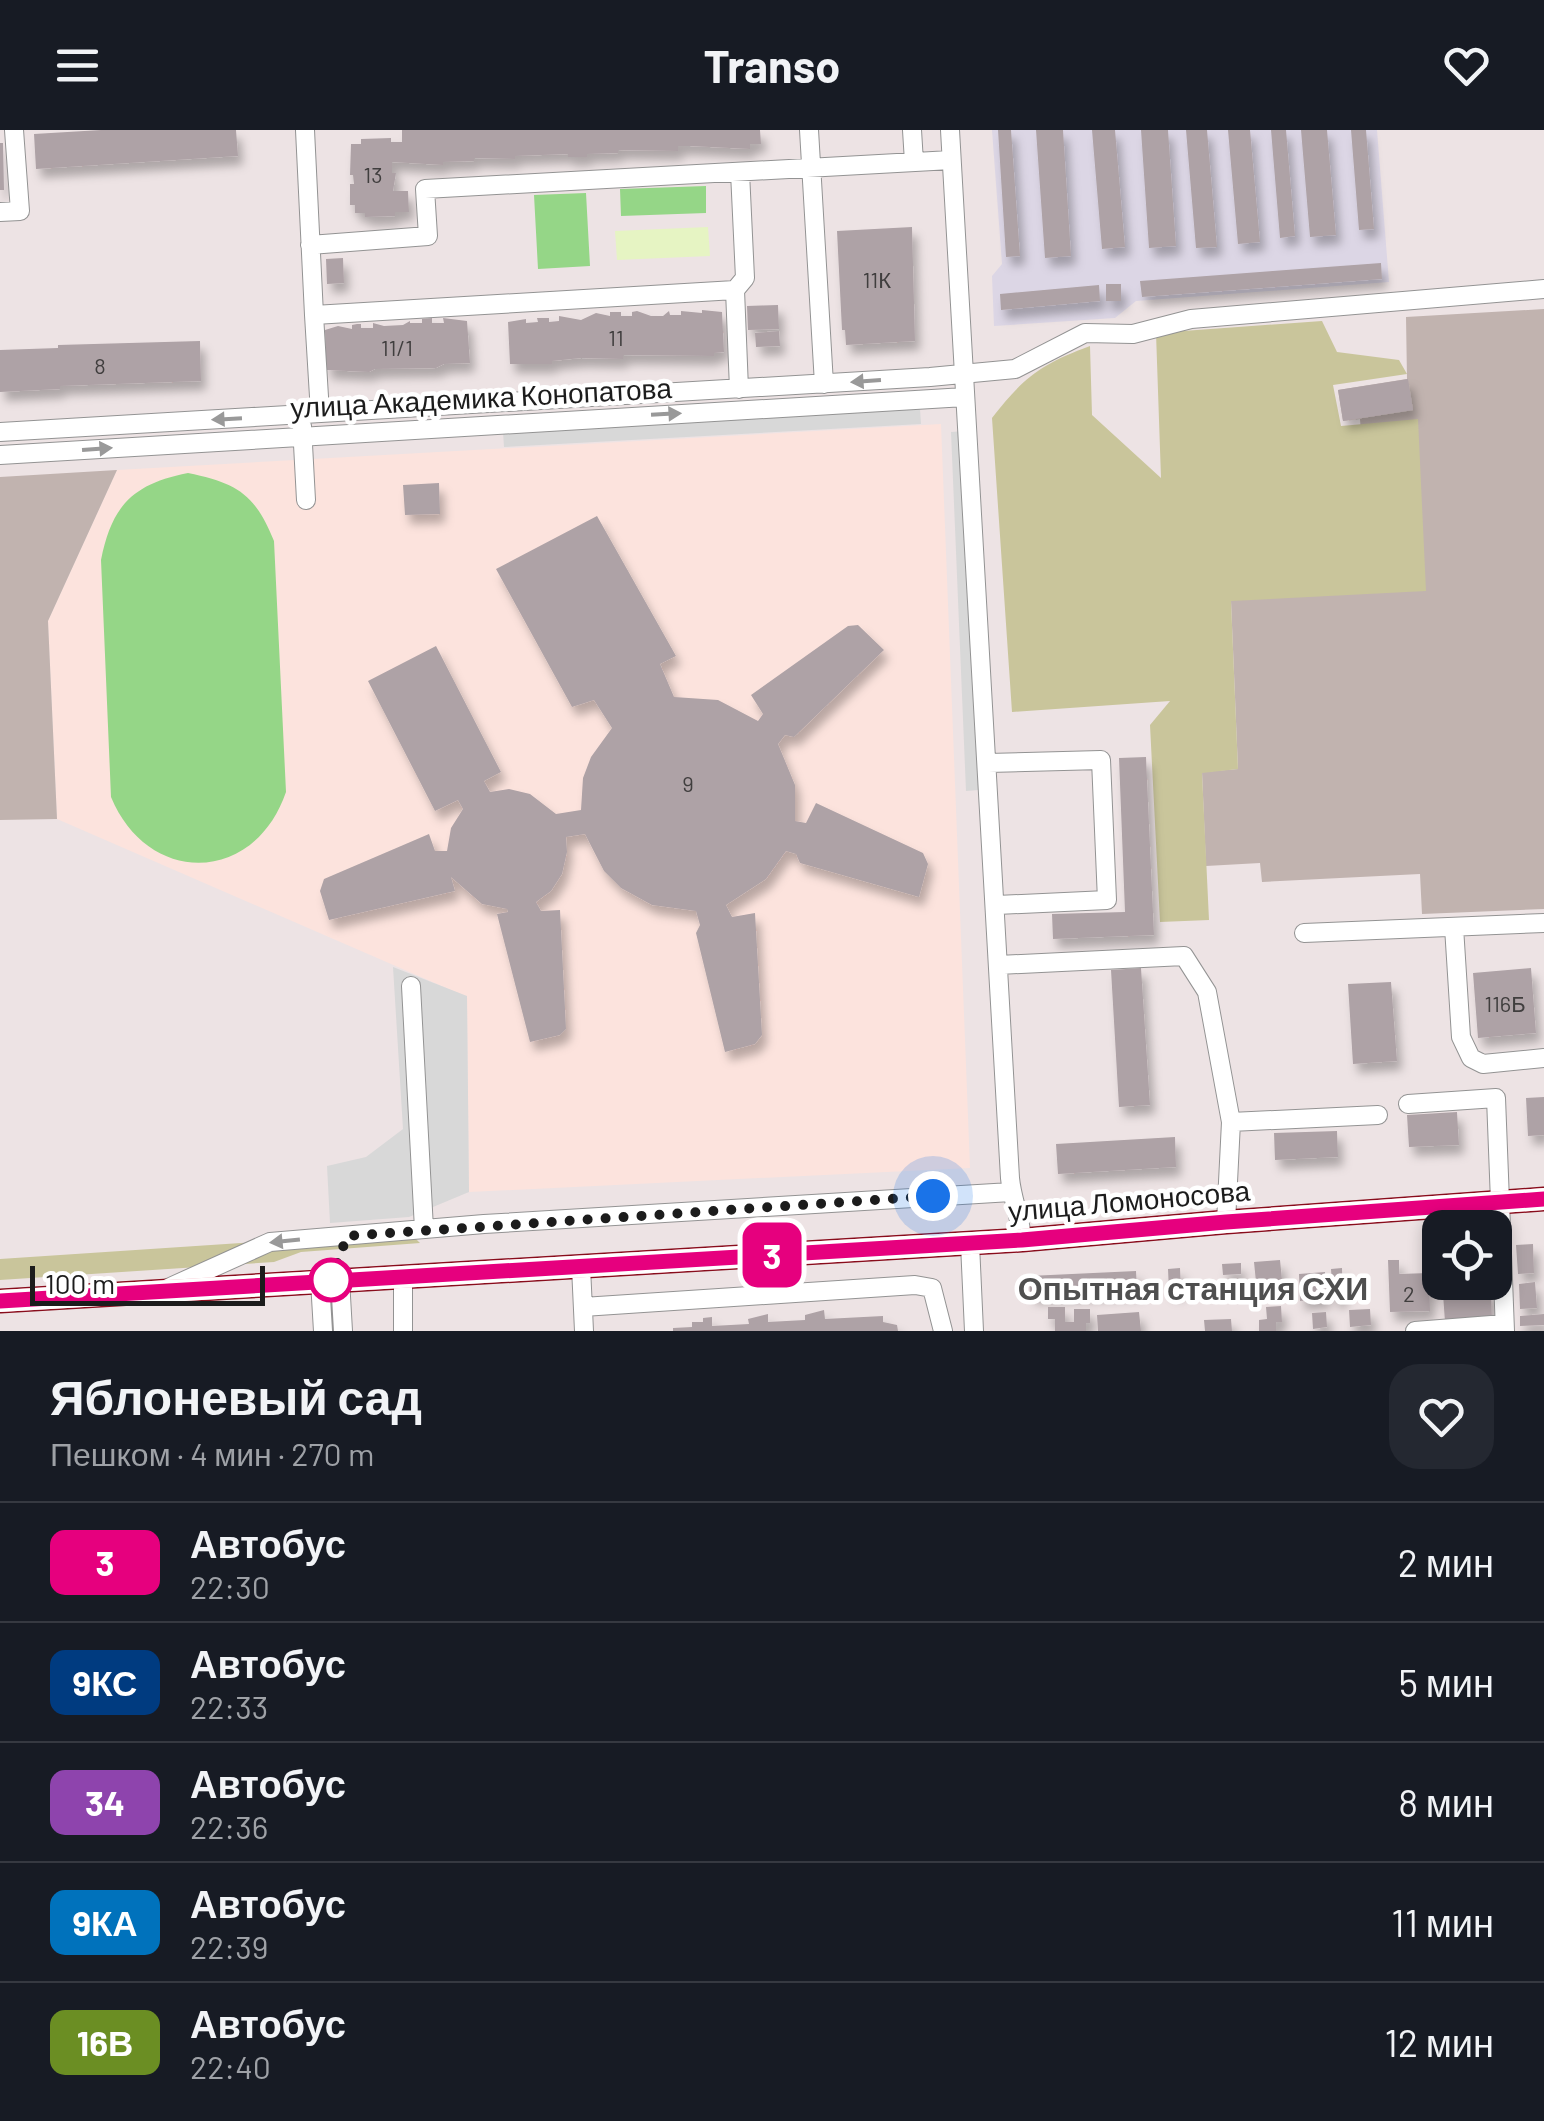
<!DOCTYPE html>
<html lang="ru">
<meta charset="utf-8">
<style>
:root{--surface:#171b24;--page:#242831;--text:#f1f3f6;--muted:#9ea1a6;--line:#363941}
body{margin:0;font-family:Barlow,sans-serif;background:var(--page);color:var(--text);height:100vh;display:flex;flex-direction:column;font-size:38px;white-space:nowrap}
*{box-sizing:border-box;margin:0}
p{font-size:32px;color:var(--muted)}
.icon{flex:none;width:55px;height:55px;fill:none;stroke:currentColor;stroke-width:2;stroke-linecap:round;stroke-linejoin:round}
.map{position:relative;height:1201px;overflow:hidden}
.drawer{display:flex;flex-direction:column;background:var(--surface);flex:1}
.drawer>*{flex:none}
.badge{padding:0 20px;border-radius:15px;font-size:35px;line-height:65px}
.buttons{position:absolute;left:1422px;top:1080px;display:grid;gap:20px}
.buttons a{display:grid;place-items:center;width:90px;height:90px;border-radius:20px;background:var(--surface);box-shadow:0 5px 15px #0003;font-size:50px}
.scale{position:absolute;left:30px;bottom:25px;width:235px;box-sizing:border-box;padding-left:10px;border:5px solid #1c1c1c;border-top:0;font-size:28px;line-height:35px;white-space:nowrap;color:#1c1c1c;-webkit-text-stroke:8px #fff;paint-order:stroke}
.you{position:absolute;width:50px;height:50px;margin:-25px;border:8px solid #fff;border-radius:50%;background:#1a73e8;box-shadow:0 0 0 15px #1a73e833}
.map>.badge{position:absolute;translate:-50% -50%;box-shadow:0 0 0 5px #fff}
.round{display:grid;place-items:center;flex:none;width:105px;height:105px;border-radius:30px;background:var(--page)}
.head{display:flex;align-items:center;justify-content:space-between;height:170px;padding:0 50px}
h1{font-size:48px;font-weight:700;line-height:75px}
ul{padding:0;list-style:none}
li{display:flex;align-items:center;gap:30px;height:120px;padding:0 50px;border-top:2px solid var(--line)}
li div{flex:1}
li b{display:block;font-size:38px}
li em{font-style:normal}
li .badge{min-width:110px;font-weight:700;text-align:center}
header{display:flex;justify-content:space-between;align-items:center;height:130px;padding:0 50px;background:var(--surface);font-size:45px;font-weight:700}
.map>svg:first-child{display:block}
.industrial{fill:#dcd6e5}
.education{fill:#fce3dd}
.construction{fill:#c1b3af}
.forest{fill:#c9c59b}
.park{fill:#e6f4c3}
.pitch{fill:#95d687}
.parking{fill:#d8d8d8}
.building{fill:#aea2a6;filter:url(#shadow)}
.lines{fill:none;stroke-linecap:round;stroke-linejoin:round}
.minor-casing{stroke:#939393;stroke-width:20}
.major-casing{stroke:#880d1c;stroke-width:25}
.minor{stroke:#fff;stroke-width:18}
.major{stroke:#f3a2b4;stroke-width:22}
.oneway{fill:#999}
.line-casing{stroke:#fff;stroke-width:22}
.line{stroke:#e6007e;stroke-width:15}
.walk{stroke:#1c1c1c;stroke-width:10;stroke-dasharray:0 18}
.stop-dot{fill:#fff;stroke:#e6007e;stroke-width:5}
.labels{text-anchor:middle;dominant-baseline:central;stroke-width:9;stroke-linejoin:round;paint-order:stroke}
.number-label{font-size:22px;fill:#403e3e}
.street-label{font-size:28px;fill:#1c1c1c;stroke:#fff}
.quarter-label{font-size:32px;font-weight:bold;fill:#4f4f4f;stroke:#fff}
</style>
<header><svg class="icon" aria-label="menu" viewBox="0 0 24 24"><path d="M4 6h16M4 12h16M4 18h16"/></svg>Transo<svg class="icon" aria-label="heart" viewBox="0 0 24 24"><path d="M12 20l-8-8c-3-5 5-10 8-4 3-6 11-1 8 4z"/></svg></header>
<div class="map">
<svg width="1544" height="1201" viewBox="0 0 1544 1201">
<defs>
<filter id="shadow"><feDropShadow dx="5" dy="9" stdDeviation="5" flood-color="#0004"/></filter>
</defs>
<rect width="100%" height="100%" fill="#ede3e4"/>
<path class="industrial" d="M992,0h385l12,152 -253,19 -21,17 -121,8 -2,-50 10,-12z"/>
<path class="education" d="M941,294l29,744 -501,24 -2,-195 -410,-178 -9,-198 69,-151z"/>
<path class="construction" d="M1544,179v600l-122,5 -2,-40 -158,8 -2,-19 -54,3 -4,-94 36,-3 -7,-168 131,-156 -2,-26 -17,2 -5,-31 69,-11 -1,-62z
M117,340l-69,151 9,198 -57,1v-343z"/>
<path class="forest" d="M1322,191l15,31 62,8 8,14 -74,11 8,41 77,-7 8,172 -195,10 7,168 -36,4 7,147 -49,2 -10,-197 20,-24 -158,11 -20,-294c32,-41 49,-54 98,-72l2,69 69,63 -5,-145z
M409,1102l11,11 -119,9 -27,10 -274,18v-21z"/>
<path class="park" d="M708,97l2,29 -93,4 -2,-29z"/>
<path class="pitch" d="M706,56v27l-85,3 -1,-27z
M586,63l4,73 -52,3 -4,-74z
M188,343c49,10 67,21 86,68l12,251c-32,93 -138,94 -175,5l-10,-237c11,-55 32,-76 87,-87z"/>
<path class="parking" d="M920,279l1,15 -417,23 -1,-15z
M964,301l15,359 -13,1 -15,-359z
M393,837l74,29 2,196 -60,25 -79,6 -3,-57 39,-9 37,-28z"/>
<path class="building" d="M101,0h135l2,26 -202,13 -2,-35z
M402,0h358l1,14h-11v5l-60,-3h-12v5l-60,-1v3l-31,1v3h-19v-3l-53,2v3l-41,-1v3l-31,1v3l-51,-3v11h4l-3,18h15l1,21h-14v4l-30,1v-4h-10v-8h-5v-21h4l-1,-9h-3l1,-31h10v-5l30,-1v4h11z
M998,0h13l9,126 -14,1z
M1036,0h27l8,126 -26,2z
M1092,0h23l10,117 -23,2z
M1141,0h27l8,116 -27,2z
M1186,0h21l10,117 -21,1z
M1228,0h22l10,112 -22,2z
M1271,0h15l9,106 -15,2z
M1301,0h26l9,105 -26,2z
M1351,0h15l8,99 -15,1z
M0,13h3l1,47h-4z
M912,97l3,114 -69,4 -1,-15h-3l-5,-99z
M343,128l1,25 -17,1 -1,-25z
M1381,133l1,16 -240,18 -2,-16z
M1106,154h15v17h-15z
M1099,155l1,16 -99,9 -1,-16z
M778,175l1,24 -31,1 -1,-24z
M702,180l20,2 2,40 -10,1v3l-91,-1v4l-42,-1 -29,3v3h-42l-2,-42 18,-3v4l12,-1 -1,-4h12v4l10,-1v-5l22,4 15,-7 14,3v-4h11v4h11v-4l5,-1 14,5h12l6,-5 1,4h11v-4l21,2z
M432,188v5h12l-1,-5 24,3 3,42 -26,1 -8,4 -61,1 -6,3 -43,-2 -1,-40 13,-4 14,3v-4l5,-1h4v4h12v-5l11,3 19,-1 7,-4v2h12v-4z
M779,201l1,15 -24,1 -1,-14z
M200,211l1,40 -141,5v3l-60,3v-42l58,-2v-3z
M1408,249l5,31 -70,11 -5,-31z
M439,353l1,31 -35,1 -2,-30z
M597,386l79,140 -16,8 14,33 44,3 40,21 5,-7 -12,-19 97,-69 10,-1 26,25 -90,87 -9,-2 -7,9 17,41v36l11,2 10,-20 107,50 5,11 -9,33 -119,-34 -4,-9 -10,-3 -20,28 -40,26 6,12 23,-4 7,122 -7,9 -30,8 -29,-119 4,-8 -4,-14 -44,-6 -31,-17 -17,-17 -19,-37 -19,3 1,15 -5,22 -11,17 -15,11 5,9 19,-1 6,119 -6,6 -30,7 -33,-128 11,-2 -1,-3 -25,-5 -31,-27 4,14 -126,29 -9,-29 4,-12 105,-45 6,17h12l4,-23 12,-19 -5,-9 -23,11 -67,-130 68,-35 65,126 -17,9 6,11 19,-3 21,5 26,20 25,-4 2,-32 8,-21 21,-29 -18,-28 -22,7 -76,-138z
M1146,627l8,178 -101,4 -1,-25 73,-2 -6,-154z
M1141,838l9,137 -31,2 -8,-137z
M1531,838l5,65 -58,5 -5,-65z
M1391,852l6,79 -44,3 -5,-80z
M1544,967v38l-16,1 -2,-38z
M1457,982l2,33 -50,2 -2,-32z
M1337,1001l1,26 -63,3 -1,-27z
M1175,1007l1,30 -118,7 -2,-30z
M1533,1114l1,29 -16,1 -2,-29z
M1280,1130l2,20 -26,2 -2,-20z
M1388,1130h11v14l30,-1 1,38 -40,1z
M1241,1133v11l-18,1 -1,-11z
M1180,1138l1,22 -12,1 -1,-22z
M1342,1138l1,30 -10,1 -2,-30z
M1136,1141l1,19 -107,5 -1,-19z
M1325,1142l1,27 -26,2 -1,-27z
M1535,1152l2,26 -17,1 -1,-25z
M1491,1161l1,29 -47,2 -2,-28z
M1281,1176l1,16h-6v9h-17v-11l8,-1 -1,-12z
M1048,1177h17v15h9v-13h16v14h-4v8h-31v-12h-7z
M1370,1179l1,16 -21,2 -1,-17z
M824,1180l1,9 58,-3v6l14,3 1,6h-225v-3l19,-1v-5h11v-4l9,-1v9l37,-2 -1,-5 20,-5v8l37,-2v-5z
M1139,1182l2,19h-43l-1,-16z
M1326,1182l1,15 -14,2 -1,-16z
M1544,1184v11l-24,1v-10z
M1231,1189l1,12h-27l-1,-11z"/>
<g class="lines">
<g class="minor-casing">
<path id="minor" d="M305,0l9,185
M809,0l15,254
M912,0l2,32
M950,0l60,1048c2,22 11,40 12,62
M0,82l20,-1 -6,-81
M310,115l118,-9 -3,-47 526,-29
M739,259l-4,-99 10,-12 -5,-106
M320,283l-6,-98 421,-25
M302,296l4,74
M0,302l930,-55 85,-8 70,-36 48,1 58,-15 353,-30
M0,325l965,-58
M988,633l113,-3 6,140 -110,5
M1454,797l7,110 10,21 12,6 61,-6
M1304,803l240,-10
M999,835l185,-9 23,36 24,130 -5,100
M411,856l13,243
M1408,974l88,-6 9,233
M1231,992l147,-7
M970,1114l4,87
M581,1137l3,64
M403,1145v56
M340,1149l3,52
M320,1151l3,50
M168,1158l102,-46 214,-18 527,-32
M583,1177l332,-22 17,3 11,43
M1415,1201l89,-7"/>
</g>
<g class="major-casing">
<path id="major" d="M0,1171l1022,-61 204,-18 318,-23"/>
</g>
<use href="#minor" class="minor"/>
<use href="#major" class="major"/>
</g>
<defs><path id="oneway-solid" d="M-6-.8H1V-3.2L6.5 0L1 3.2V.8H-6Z" transform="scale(2.5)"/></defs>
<g class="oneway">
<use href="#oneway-solid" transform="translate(866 251) rotate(176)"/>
<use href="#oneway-solid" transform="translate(666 284) rotate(-3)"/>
<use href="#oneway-solid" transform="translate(227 289) rotate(177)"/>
<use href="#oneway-solid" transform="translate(97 319) rotate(-4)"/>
<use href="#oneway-solid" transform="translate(285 1111) rotate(174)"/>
</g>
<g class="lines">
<g class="line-casing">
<path id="line" d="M0,1171l1022,-61 204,-18 318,-23"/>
</g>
<use href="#line" class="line"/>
<path class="walk" d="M331,1150l16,-44 586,-40"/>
</g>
<circle class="stop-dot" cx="331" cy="1150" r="20"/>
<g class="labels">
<g class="number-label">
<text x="373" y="44">13</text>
<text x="877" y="149">11К</text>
<text x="616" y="207">11</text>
<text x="397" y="217">11/1</text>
<text x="100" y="235">8</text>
<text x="688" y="653">9</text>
<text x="1505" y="873">116Б</text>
<text x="1409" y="1163">2</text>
</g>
<g class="street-label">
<text transform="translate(481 267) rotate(-3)">улица Академика Конопатова</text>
<text transform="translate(1129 1070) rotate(-5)">улица Ломоносова</text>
</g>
<g class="quarter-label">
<text x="1193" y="1157">Опытная станция СХИ</text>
</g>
</g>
</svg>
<div class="buttons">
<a><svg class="icon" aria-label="locate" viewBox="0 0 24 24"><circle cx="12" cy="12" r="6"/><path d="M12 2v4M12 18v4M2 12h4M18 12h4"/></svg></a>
</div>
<div class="scale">100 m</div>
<div class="you" style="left:933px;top:1066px"></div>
<b class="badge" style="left:772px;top:1125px;background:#e6007e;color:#fff">3</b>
</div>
<section class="drawer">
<div class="head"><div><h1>Яблоневый сад</h1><p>Пешком · 4 мин · 270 m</p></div><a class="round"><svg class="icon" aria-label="heart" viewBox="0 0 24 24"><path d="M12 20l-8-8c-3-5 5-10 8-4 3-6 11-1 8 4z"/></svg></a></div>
<ul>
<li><span class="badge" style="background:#e6007e;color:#fff">3</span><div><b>Автобус</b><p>22:30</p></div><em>2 мин</em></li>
<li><span class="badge" style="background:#003b80;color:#fff">9КС</span><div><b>Автобус</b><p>22:33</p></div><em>5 мин</em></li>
<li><span class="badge" style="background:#8e44ad;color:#fff">34</span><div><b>Автобус</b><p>22:36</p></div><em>8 мин</em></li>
<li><span class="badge" style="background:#0072bc;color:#fff">9КА</span><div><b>Автобус</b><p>22:39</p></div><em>11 мин</em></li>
<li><span class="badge" style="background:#6b8e23;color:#fff">16В</span><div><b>Автобус</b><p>22:40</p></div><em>12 мин</em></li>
</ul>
</section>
